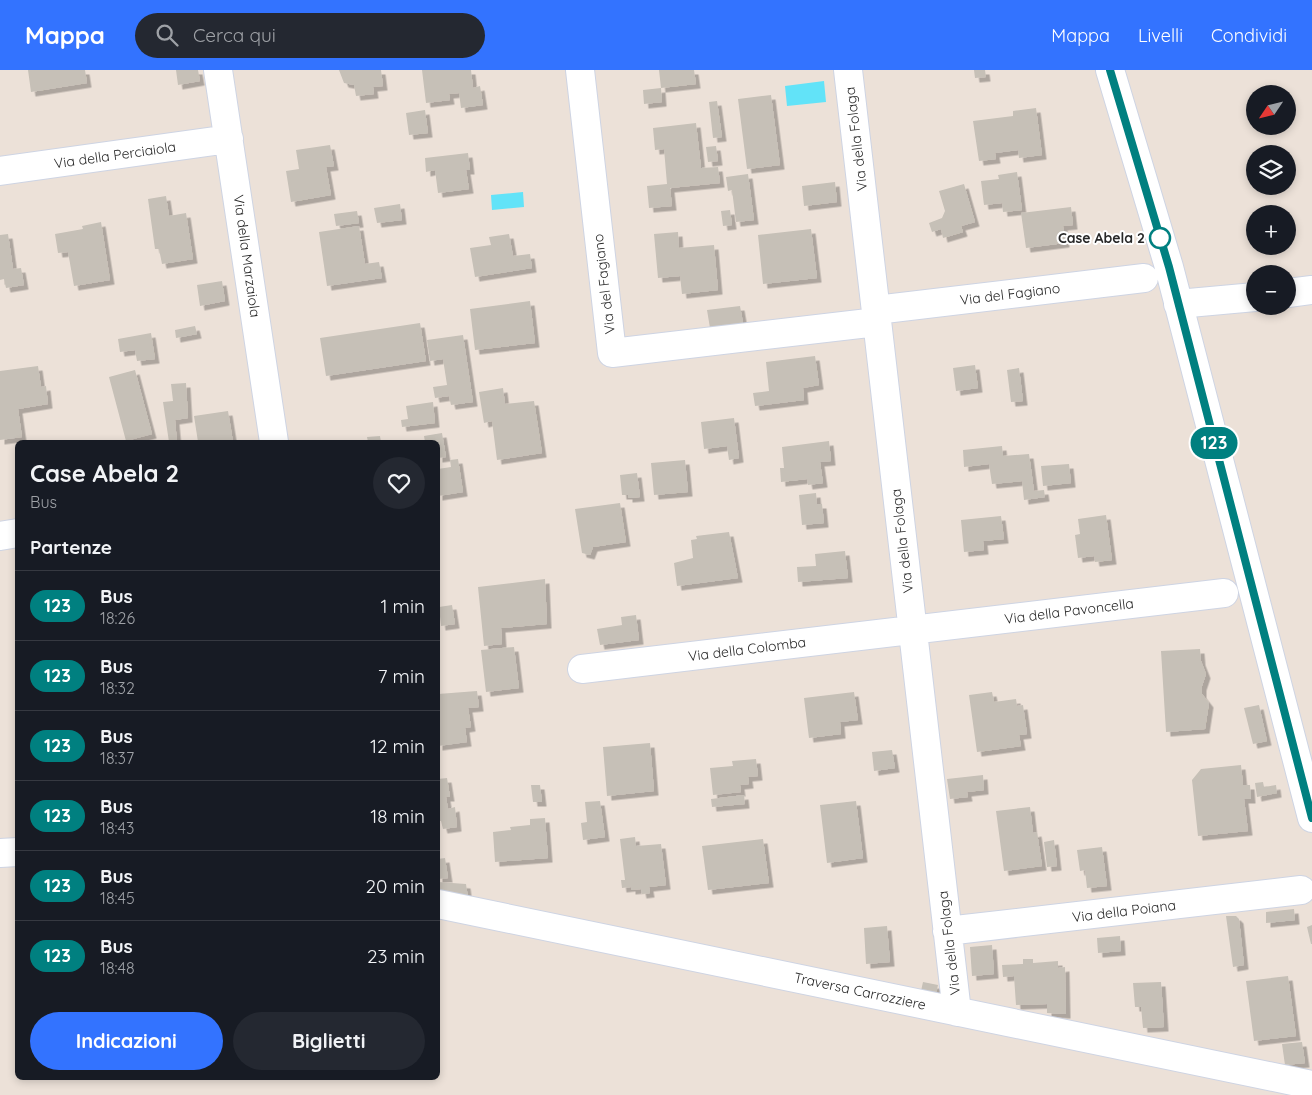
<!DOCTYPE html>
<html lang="it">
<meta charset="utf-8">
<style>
:root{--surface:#171b24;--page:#242831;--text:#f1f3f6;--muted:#9ea1a6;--line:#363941;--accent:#3373ff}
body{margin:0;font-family:Quicksand,sans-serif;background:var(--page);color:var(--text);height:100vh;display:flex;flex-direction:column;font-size:19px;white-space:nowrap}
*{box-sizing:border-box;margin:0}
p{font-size:16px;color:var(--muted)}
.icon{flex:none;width:28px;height:28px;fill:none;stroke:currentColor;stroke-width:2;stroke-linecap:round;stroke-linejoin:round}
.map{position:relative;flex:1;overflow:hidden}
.side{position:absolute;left:15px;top:370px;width:425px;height:640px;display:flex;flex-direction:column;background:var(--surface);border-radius:8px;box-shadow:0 2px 8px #0003}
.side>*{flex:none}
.badge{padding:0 10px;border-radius:16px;font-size:18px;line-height:32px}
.needle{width:32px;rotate:235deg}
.fabs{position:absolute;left:1246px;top:15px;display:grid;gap:10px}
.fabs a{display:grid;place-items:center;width:50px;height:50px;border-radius:50%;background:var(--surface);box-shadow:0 2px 8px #0003;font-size:25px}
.map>.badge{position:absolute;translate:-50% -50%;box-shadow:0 0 0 2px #fff}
h2{padding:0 15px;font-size:19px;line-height:45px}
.round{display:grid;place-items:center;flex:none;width:52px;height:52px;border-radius:26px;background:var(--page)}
.overview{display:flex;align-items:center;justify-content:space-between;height:85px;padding:0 15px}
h1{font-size:24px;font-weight:700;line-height:38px}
.button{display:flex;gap:10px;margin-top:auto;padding:10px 15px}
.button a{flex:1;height:58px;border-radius:30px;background:var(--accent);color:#fff;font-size:20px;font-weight:700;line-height:58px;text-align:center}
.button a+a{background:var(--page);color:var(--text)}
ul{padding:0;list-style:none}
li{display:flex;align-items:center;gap:15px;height:70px;padding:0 15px;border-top:1px solid var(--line)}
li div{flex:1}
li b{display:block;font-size:19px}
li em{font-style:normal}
li .badge{min-width:55px;font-weight:700;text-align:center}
header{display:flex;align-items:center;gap:30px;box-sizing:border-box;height:70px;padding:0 25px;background:var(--accent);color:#fff}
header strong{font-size:24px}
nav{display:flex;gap:28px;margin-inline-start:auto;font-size:18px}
.search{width:350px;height:45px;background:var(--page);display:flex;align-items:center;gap:12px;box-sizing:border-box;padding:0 18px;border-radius:28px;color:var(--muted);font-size:19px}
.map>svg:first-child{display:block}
.water{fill:#62e3f8}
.building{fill:#c6c0b7;filter:url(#shadow)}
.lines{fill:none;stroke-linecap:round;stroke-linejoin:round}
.minor-casing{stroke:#ced4e3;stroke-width:30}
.minor{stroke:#fff;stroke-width:28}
.line-casing{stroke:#fff;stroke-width:11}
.line{stroke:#008080;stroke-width:8}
.stop-dot{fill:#fff;stroke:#008080;stroke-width:2.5}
.labels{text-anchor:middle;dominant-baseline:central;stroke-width:4;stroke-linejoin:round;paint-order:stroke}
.street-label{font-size:14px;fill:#282828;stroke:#fff}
.stop-label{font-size:14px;font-weight:bold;fill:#282828;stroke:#fff;text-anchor:end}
</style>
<header>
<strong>Mappa</strong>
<div class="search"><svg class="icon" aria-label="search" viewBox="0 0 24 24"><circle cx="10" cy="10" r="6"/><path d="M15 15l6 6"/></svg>Cerca qui</div>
<nav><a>Mappa</a><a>Livelli</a><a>Condividi</a></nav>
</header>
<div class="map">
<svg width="1312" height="1025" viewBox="0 0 1312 1025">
<defs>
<filter id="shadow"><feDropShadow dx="4.5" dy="4.5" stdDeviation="0" flood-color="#0004"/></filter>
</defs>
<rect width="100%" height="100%" fill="#ece1d8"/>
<path class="water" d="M824,11l2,21 -39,4 -2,-20z
M523,122l1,15 -32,3 -1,-15z"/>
<path class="building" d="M28,0h57l2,13 -56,9z
M176,0h22l2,11 -22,4z
M339,0h42l2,16 -10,1 1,7 -18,2 -2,-11 -10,-2z
M422,0h49l2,18 7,-2 3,19 -22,3 -2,-15 -10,1 1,6 -24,3z
M659,0h35l2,14 -35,4z
M974,0h11l1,7 -11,1z
M661,18l1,14 -18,2 -1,-14z
M771,25l9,70 -33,4 -9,-70z
M717,31l5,36 -9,1 -4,-36z
M1036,38l6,47 -23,3 -1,-8 -23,3 1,6 -17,2 -6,-40 40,-5v-5z
M425,40l3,23 -19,2 -3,-22z
M696,53l5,45 17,-1 2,16 -50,5 2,18 -23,2 -2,-22 20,-2 -3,-35 -9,1 -2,-22z
M330,75l4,21 -8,1 5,28 -40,7 -5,-31 13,-2 -3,-19z
M716,76l2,15 -10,1 -2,-15z
M468,83l2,17h-4l3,19 -31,4 -3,-23 -9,2 -1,-14z
M1017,102l5,38 -19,2 -1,-9 -18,2 -3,-24 18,-2 -1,-4z
M748,104l6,46 -18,2 -4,-32 -4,1 -2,-14z
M835,112l2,20 -33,4 -2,-20z
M964,114l11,38 -14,4 2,6 -20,6 -2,-9 -9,3 -3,-9 13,-5 3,-7 -6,-20z
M166,126l3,20 17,-3 7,46 -31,5 -3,-15h-4l-7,-50z
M400,134l2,16 -25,3 -3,-15z
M1071,137l2,18 -10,1 2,17 -39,5 -5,-35z
M730,140l2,15 -9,1 -2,-15z
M357,141l2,12 -23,3 -2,-12z
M101,152l9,58 -36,6 -6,-34 -10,1 -3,-19 28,-5 -1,-3z
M359,156l6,38 14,-2 3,16 -55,8 -8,-54z
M811,159l6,49 -54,6 -5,-49z
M678,162l1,16 35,-3 4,45 -36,4 -2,-18 -22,2 -4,-44z
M8,164l5,35 8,-1 3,17 -18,3 -2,-9 -4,1v-45z
M509,164l4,22 17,-2 2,14 -57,9 -5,-29 21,-3 -2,-8z
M222,211l3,20 -25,5 -3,-21z
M530,231l5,42 -60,7 -5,-41z
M740,236l3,17 -33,5 -3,-18z
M420,253l6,38 -100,15 -6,-38z
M195,256l2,8 -21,4 -1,-8z
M151,263l4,26 -18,2 -2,-11 -15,2 -2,-13z
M463,265l10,67 -22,3 -2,-9 -14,2 -2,-11 14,-2 -4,-26 -13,2 -3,-21z
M815,286l4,29 -16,3 1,12 -49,6 -2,-13 16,-2 -3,-29z
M975,295l3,23 -22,3 -3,-23z
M38,296l3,21 5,-1 2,18 -30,5 4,28 -22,3v-69z
M1019,298l4,33 -12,1 -4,-32z
M135,300l17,64 -26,7 -17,-64z
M186,313l2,35 -13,2 2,22h-8l-6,-40 10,-1 -2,-17z
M503,318l2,16 29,-3 8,52 -45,7 -5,-39 -8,2 -5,-31z
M433,332l2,21 -33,4 -1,-7 7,-1 -2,-13z
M228,341l5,31h-35l-4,-26z
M734,348l5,40 -10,2 -2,-14 -23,3 -3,-27z
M442,363l4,24 -8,1v-16h-13l-1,-6z
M380,366l1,6h-13l-1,-5z
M829,371l2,20 -11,1 3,21 -15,2 -1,-6 -26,3 -1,-14h4l-2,-21z
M1002,376l1,10 26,-2 5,37 10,-1 1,7 -21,3 -2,-19 -30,3 -3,-20 -25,3 -1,-17z
M458,389l5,33 -25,4v-27l13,-2 -1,-7z
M685,390l3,32 -34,3 -3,-32z
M1069,394l2,19 -28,3 -2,-20z
M637,403l3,24 -12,1v-3h-6l-2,-20z
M816,423l1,11h5l2,19 -22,2 -3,-30z
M620,433l6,39 -33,5 -3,8 -8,-2 -7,-44z
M1106,445l6,45 -17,2 -1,-6 -16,2 -3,-23 5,-1 -2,-15z
M1001,446l3,23 -21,2 1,9 -20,2 -3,-32z
M729,462l9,46 -61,8 -3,-23 19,-5 -2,-18 6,-1 -1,-3z
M845,481l3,27 -50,4 -1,-15 19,-1 -1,-12z
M545,509l2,45 -46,4 1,16 -18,2 -6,-59z
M452,535l3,19 -14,2 -2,-19z
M636,545l3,25 -39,5 -3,-16 25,-4 -1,-8z
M514,577l5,41 -33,4 -5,-42z
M1200,579l1,12 5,13 -4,12v8l7,9 -4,26 -39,3 -5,-81z
M477,621l2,16 -11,1 3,19 -6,1 2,14 -29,4v-52z
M854,622l4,28 -18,2 1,12 -32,4 -5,-40z
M992,622l2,10 22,-3 1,7 6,-1 4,29 -8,1 2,11 -44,6 -8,-57z
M1259,635l8,36 -14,3 -9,-36z
M650,673l4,48 -47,5 -4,-49z
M892,680l3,18 -21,3 -2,-19z
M756,689l2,17 -10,1 1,7 -9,1 1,7 -28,3 -3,-27 23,-2 -1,-5z
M1241,695l2,20h7l1,14h-7l4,32 -50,5 -6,-56 9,-11z
M983,705l1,15 -17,2 1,5 -18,2 -3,-20z
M447,708l3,19h-4l2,12 7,-2 2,20 -14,2 -2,-8h-3v-42z
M1263,712l1,5 12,-2 1,8 -20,4 -2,-14z
M531,715h9l2,17h-9z
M744,725l1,9 -33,3 -1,-8z
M600,731l5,36 -22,3 -2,-17 6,-1 -2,-20z
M856,731l7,57 -36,5 -7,-58z
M1030,737l3,26 4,-1 5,34 -38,5 -8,-60z
M545,748l3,40 -53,4 -2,-30 18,-2 -1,-3 20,-2v-6z
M635,767l1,9 25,-2 5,41 -17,2 1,6 -8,1 -1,-5 -10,1v-3l-9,1 -1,-8h4l-5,-41z
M763,769l6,44 -61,7 -6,-44z
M1054,770l3,26 -10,1 -3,-25z
M1102,777l5,39 -20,2 -2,-18 -5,1 -3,-21z
M445,788l3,20 -10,1v-20z
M438,812l28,2 2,14 -30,-5z
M1294,839l1,11 -29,3v-11z
M1226,846h10l3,3 5,46 -11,2z
M1312,855v19h-1l-4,-17z
M887,856l3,36 -24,2 -2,-36z
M1120,866l1,15 -23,2 -1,-15z
M992,875l2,29 -22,2 -2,-29z
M1023,889h10v4l25,-2v7l7,-1 1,47 -19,-1v-9l-31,1 -2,-29 -11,1 -1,-12 21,-1z
M1288,906l8,60 -42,5 -8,-60z
M923,912l15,3 -2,9 -15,-3z
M1161,912l3,45 -21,1 -2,-21h-6l-2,-24z
M1302,972l3,21 -20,2 -3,-21z"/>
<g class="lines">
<g class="minor-casing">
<path id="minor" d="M218,0l56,372
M580,0l32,283 265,-31
M848,0l109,942
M1110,0l59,197 143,551
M0,101l229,-32
M1288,223l24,-3
M1178,234l77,-7
M876,240l268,-32
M0,466l18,-3
M582,599l642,-76
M0,783l18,-1
M438,834l874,181
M947,861l354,-41"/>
</g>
<use href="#minor" class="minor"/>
</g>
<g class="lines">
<g class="line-casing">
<path id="line" d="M1110,0l59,197 143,551"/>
</g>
<use href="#line" class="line"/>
</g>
<circle class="stop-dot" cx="1160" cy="168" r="10"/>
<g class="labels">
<g class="street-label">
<text transform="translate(856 69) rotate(-97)">Via della Folaga</text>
<text transform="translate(115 85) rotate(-8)">Via della Perciaiola</text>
<text transform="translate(247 186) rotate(82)">Via della Marzaiola</text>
<text transform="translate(604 214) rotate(-97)">Via del Fagiano</text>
<text transform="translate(1010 224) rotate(-7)">Via del Fagiano</text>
<text transform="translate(902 471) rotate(-97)">Via della Folaga</text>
<text transform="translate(1069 541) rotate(-7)">Via della Pavoncella</text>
<text transform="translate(747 579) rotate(-7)">Via della Colomba</text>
<text transform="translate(1124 841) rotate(-7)">Via della Poiana</text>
<text transform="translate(949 873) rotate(-97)">Via della Folaga</text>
<text transform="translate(860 921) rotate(12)">Traversa Carrozziere</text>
</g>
<g class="stop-label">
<text x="1145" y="168">Case Abela 2</text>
</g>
</g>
</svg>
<div class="fabs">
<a><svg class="needle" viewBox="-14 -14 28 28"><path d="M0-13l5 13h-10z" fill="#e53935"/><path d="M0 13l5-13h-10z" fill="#9ea1a6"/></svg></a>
<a><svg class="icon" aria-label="layers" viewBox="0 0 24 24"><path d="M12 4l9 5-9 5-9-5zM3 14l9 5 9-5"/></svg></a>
<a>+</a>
<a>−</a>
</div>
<b class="badge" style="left:1214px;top:373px;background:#008080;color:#fff">123</b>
<section class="side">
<div class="overview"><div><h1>Case Abela 2</h1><p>Bus</p></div><a class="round"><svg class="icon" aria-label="heart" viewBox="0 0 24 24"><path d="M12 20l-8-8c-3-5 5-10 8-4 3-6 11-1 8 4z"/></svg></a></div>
<h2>Partenze</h2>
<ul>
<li><span class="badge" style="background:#008080;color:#fff">123</span><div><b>Bus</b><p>18:26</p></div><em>1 min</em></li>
<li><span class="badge" style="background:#008080;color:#fff">123</span><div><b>Bus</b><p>18:32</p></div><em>7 min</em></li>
<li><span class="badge" style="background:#008080;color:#fff">123</span><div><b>Bus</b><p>18:37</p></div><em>12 min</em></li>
<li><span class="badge" style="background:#008080;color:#fff">123</span><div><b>Bus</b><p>18:43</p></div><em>18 min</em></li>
<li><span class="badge" style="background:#008080;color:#fff">123</span><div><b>Bus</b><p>18:45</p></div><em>20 min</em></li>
<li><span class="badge" style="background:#008080;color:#fff">123</span><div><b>Bus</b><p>18:48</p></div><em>23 min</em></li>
</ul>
<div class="button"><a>Indicazioni</a><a>Biglietti</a></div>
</section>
</div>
